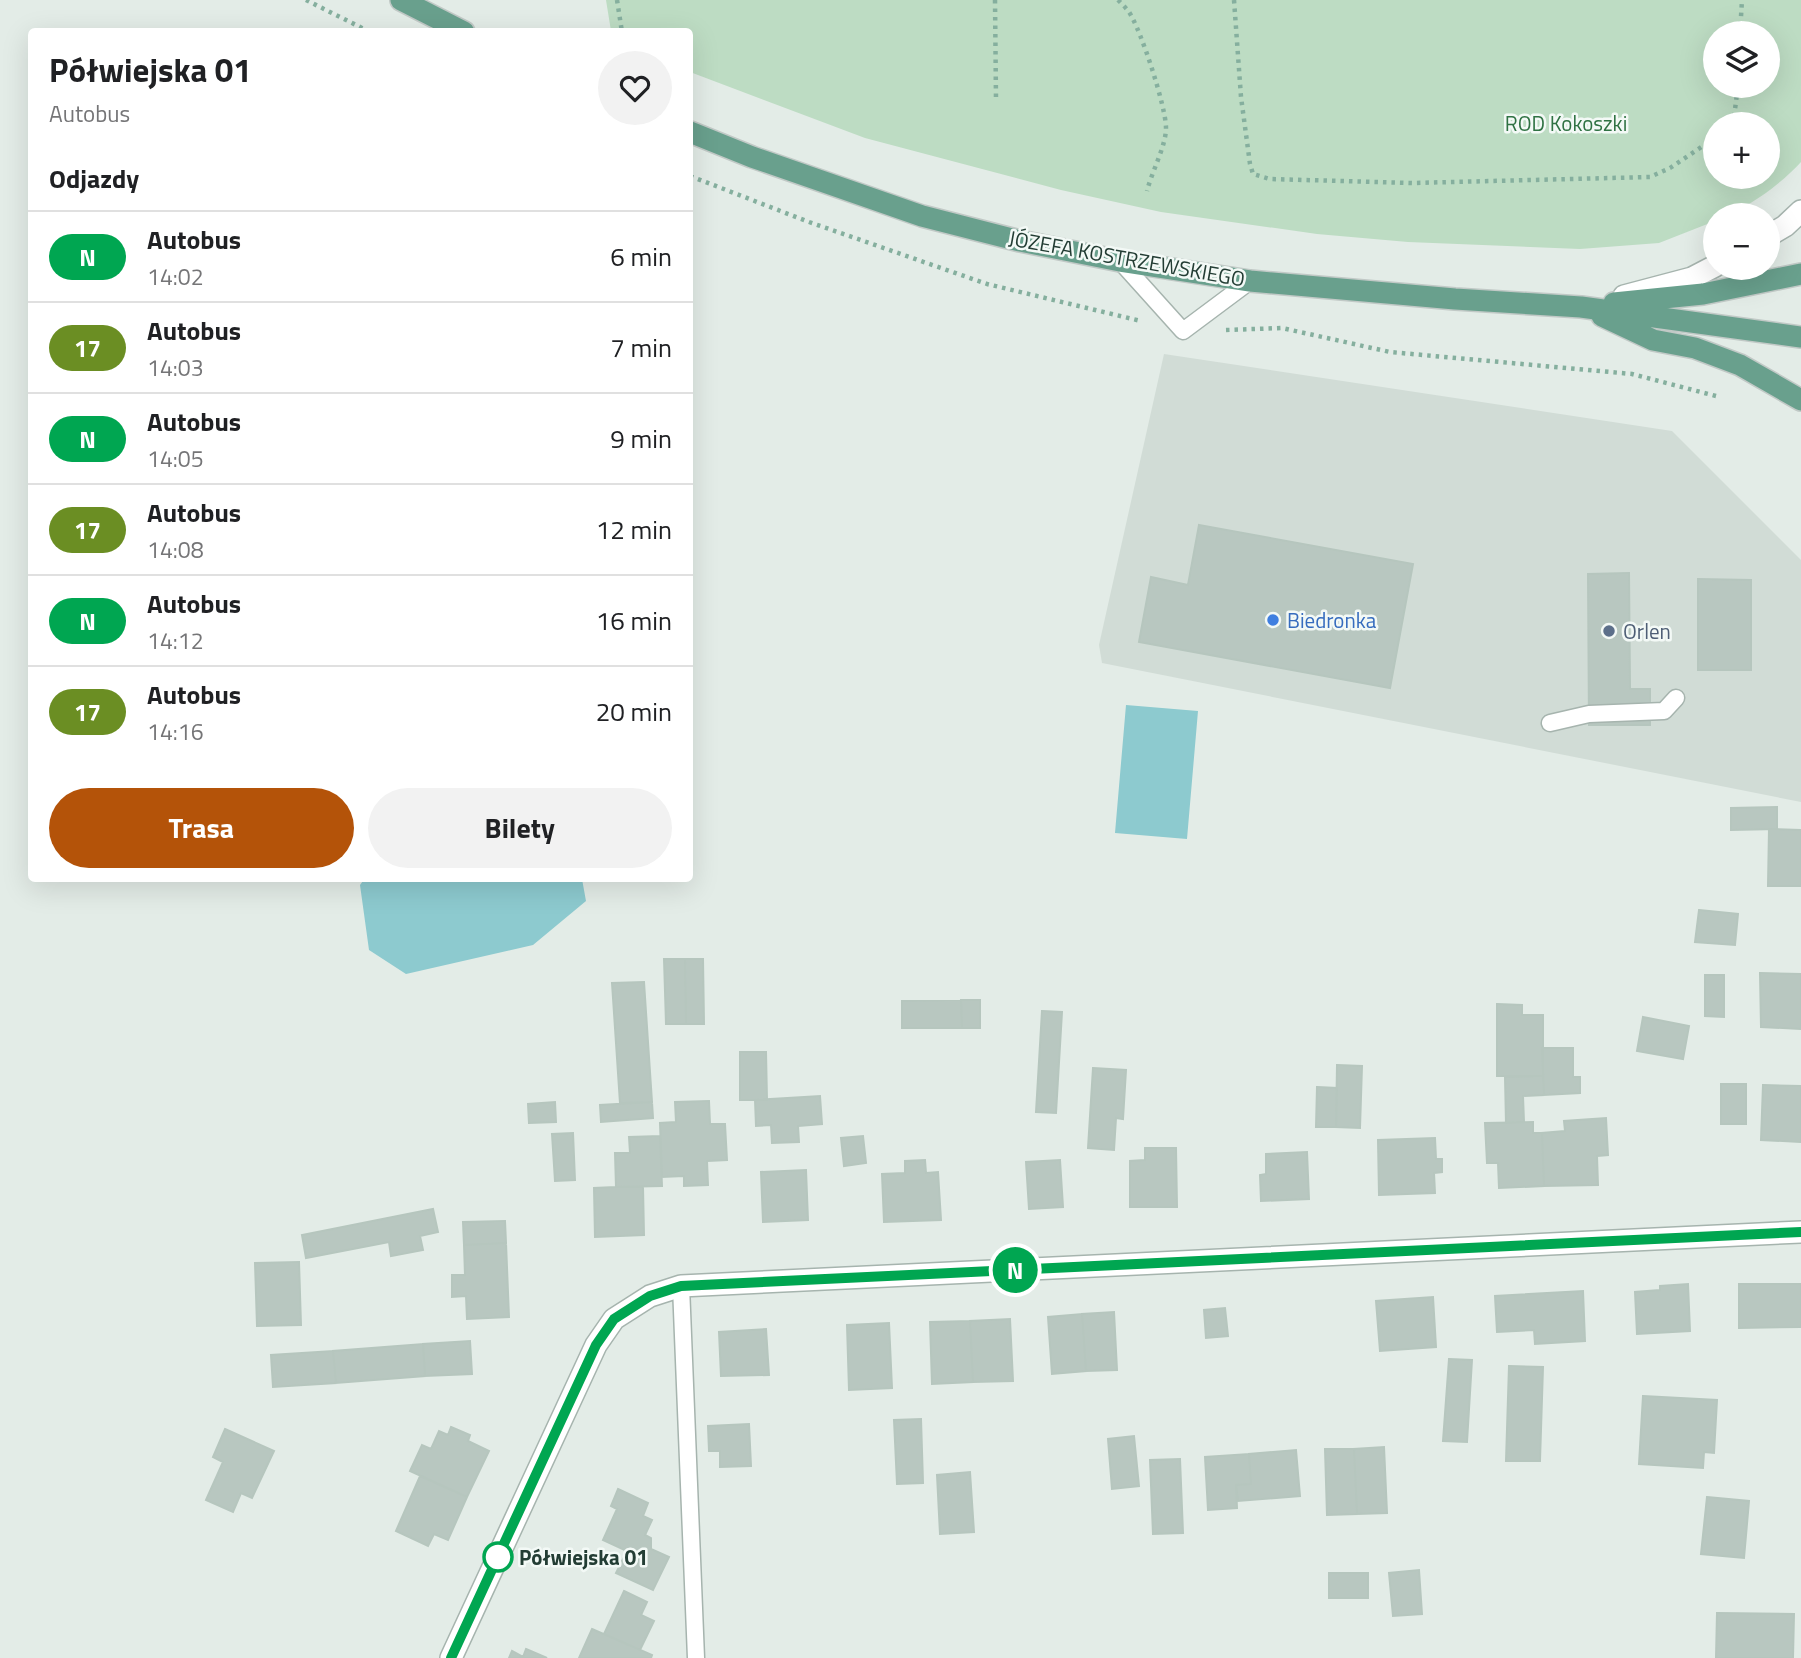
<!DOCTYPE html>
<html lang="pl">
<meta charset="utf-8">
<style>
:root{--surface:#fff;--page:#f2f2f2;--text:#202124;--muted:#757577;--line:#e0e0e0;--accent:#b45309}
body{margin:0;font-family:"Titillium Web",sans-serif;background:var(--page);color:var(--text);height:100vh;display:flex;flex-direction:column;font-size:26px;white-space:nowrap}
*{box-sizing:border-box;margin:0}
p{font-size:23px;color:var(--muted)}
.icon{flex:none;width:38px;height:38px;fill:none;stroke:currentColor;stroke-width:2;stroke-linecap:round;stroke-linejoin:round}
.map{position:relative;flex:1;overflow:hidden}
.sheet{position:absolute;left:28px;top:28px;width:665px;height:854px;display:flex;flex-direction:column;background:var(--surface);border-radius:7px;box-shadow:0 7px 28px #0002}
.sheet>*{flex:none}
.badge{padding:0 14px;border-radius:23px;font-size:24px;line-height:46px}
.controls{position:absolute;left:1703px;top:21px;display:grid;gap:14px}
.controls a{display:grid;place-items:center;width:77px;height:77px;border-radius:50%;background:var(--surface);box-shadow:0 7px 28px #0002;font-size:35px}
.map>.badge{position:absolute;translate:-50% -50%;box-shadow:0 0 0 4px #fff}
h2{padding:0 21px;font-size:26px;line-height:63px}
.round{display:grid;place-items:center;flex:none;width:74px;height:74px;border-radius:37px;background:var(--page)}
.headline{display:flex;align-items:center;justify-content:space-between;height:119px;padding:0 21px}
h1{font-size:33px;font-weight:700;line-height:52px}
.cta{display:flex;gap:14px;margin-top:auto;padding:14px 21px}
.cta a{flex:1;height:80px;border-radius:42px;background:var(--accent);color:#fff;font-size:28px;font-weight:700;line-height:80px;text-align:center}
.cta a+a{background:var(--page);color:var(--text)}
ul{padding:0;list-style:none}
li{display:flex;align-items:center;gap:21px;height:91px;padding:0 21px;border-top:2px solid var(--line)}
li div{flex:1}
li b{display:block;font-size:26px}
li em{font-style:normal}
li .badge{min-width:77px;font-weight:700;text-align:center}
.map>svg:first-child{display:block}
.built{fill:#d1dcd6}
.green{fill:#bddcc3;fill-rule:evenodd}
.water{fill:#8dcacf}
.building{fill:#b8c7c0;stroke:#b6c6be;stroke-width:2}
.lines{fill:none;stroke-linecap:round;stroke-linejoin:round}
.service-casing{stroke:#a6b4ae;stroke-width:19}
.minor-casing{stroke:#a6b4ae;stroke-width:24}
.tertiary-casing{stroke:#a6b4ae;stroke-width:24}
.primary-casing{stroke:#c1c9c6;stroke-width:24}
.path{stroke:#85af9e;stroke-width:4.5;stroke-dasharray:3.5 5;stroke-linecap:butt}
.service{stroke:#fff;stroke-width:16}
.minor{stroke:#fff;stroke-width:21}
.tertiary{stroke:#fff;stroke-width:21}
.primary{stroke:#69a08d;stroke-width:21}
.line-casing{stroke:#fff;stroke-width:16}
.line{stroke:#00a651;stroke-width:10}
.shop-dot{fill:#3f7fe0;stroke:#f3f9f6;stroke-width:2.5}
.service-dot{fill:#5c6f8a;stroke:#f3f9f6;stroke-width:2.5}
.stop-dot{fill:#fff;stroke:#00a651;stroke-width:3.5}
.labels{text-anchor:middle;dominant-baseline:central;stroke-width:5;stroke-linejoin:round;paint-order:stroke}
.park-label{font-size:21px;fill:#2f7243;stroke:#f3f9f6}
.street-label{font-size:21px;fill:#233d34;stroke:#f3f9f6}
.shop-label{font-size:21px;fill:#366cbe;stroke:#f3f9f6;text-anchor:start}
.service-label{font-size:21px;fill:#4e5e75;stroke:#f3f9f6;text-anchor:start}
.stop-label{font-size:21px;font-weight:bold;fill:#233d34;stroke:#f3f9f6;text-anchor:start}
</style>
<div class="map">
<svg width="1801" height="1658" viewBox="0 0 1801 1658">
<rect width="100%" height="100%" fill="#e3ece7"/>
<path class="built" d="M1164,354l508,77 129,129v242l-699,-139 -3,-18z"/>
<path class="green" d="M606,0h1195v162c-18,20 -59,53 -86,53v6l-56,22 -79,6 -172,-7 -91,-8 -156,-22 -100,-22 -196,-52 -175,-66v-40l-79,-1zM1715,33h53v53h-53zM1715,124h53v53h-53z"/>
<path class="water" d="M1126,705l72,6 -11,128 -72,-6z
M365,878l217,1 4,22 -53,44 -127,29 -37,-24 -9,-65z"/>
<path class="building" d="M1199,525l214,39 -23,124 -251,-46 12,-65 37,8z
M1629,573l1,116h20v36h-61l-1,-151z
M1698,579l53,1v90h-53z
M1777,807v22l-46,1v-22z
M1769,829l32,1v56h-33z
M1699,910l39,4 -3,31 -40,-3z
M664,959h21l1,65h-20z
M685,959h18l1,65h-18z
M1760,973l41,1v55l-40,-2z
M1705,975h19v42l-19,-1z
M644,982l8,120 -32,1 -8,-120z
M961,1000l1,28h-60v-27z
M961,1000h19v28h-18z
M1497,1004l25,1v10h21v61h-46z
M1042,1011l20,1 -6,101 -20,-1z
M1643,1017l46,9 -6,33 -46,-8z
M1542,1048h31v29h7v16l-36,2z
M740,1052h26l1,48h-27z
M1337,1065l25,1 -2,62 -24,-1z
M1093,1068l33,2 -3,49 -7,-1 -2,32 -26,-2z
M1543,1076l1,19 -21,1 1,26 -18,1 -1,-46z
M1721,1084h25v40h-25z
M1763,1085l38,1v56l-40,-2z
M1317,1087l20,1 -1,39h-20z
M820,1096l2,28 -24,2 1,16 -27,1 -1,-18 -15,1 -1,-26z
M709,1101l1,23h15l2,36 -20,1 1,24 -24,1v-10l-22,1 -2,-54 16,-1 -1,-20z
M555,1102l1,20 -27,1 -1,-19z
M652,1102l1,16 -52,4 -1,-17z
M1606,1118l2,37 -11,1 1,29 -54,1 -2,-53 23,-2 -1,-10z
M1533,1122v11h9l2,53 -45,2 -1,-25h-11l-2,-40z
M573,1133l2,47 -20,1 -3,-47z
M660,1136l2,50 -46,1 -1,-34h15l-1,-16z
M863,1136l3,27 -22,3 -3,-28z
M1435,1138l1,21h6v13l-8,1 1,20 -56,2 -1,-55z
M1145,1148h31l1,59h-47v-46l15,-1z
M1307,1152l2,47 -48,2 -1,-26 6,-1v-20z
M925,1160l1,13 12,-1 3,48 -57,2 -2,-48 23,-1v-12z
M1060,1160l3,47 -34,2 -3,-47z
M806,1170l2,50 -45,2 -2,-50z
M616,1187h27l1,48 -49,2 -1,-49z
M433,1209l5,23 -18,4 3,14 -32,6 -2,-14 -83,16 -4,-23z
M505,1221l1,22 -42,2 -1,-23z
M506,1243l3,74 -42,2 -1,-23 -14,1v-22h13l-1,-30z
M299,1262l2,63 -44,1 -2,-63z
M1688,1284l2,47 -53,3 -2,-42 25,-2v-4z
M1739,1284h62v43l-62,1z
M1583,1291l2,50 -50,3 -1,-14 -37,2 -2,-36z
M1433,1297l3,50 -56,4 -4,-50z
M1225,1308l3,28 -22,2 -2,-28z
M1114,1312l3,58 -31,1 -4,-57z
M1082,1314l4,57 -34,3 -4,-57z
M1010,1319l3,62 -40,1 -3,-61z
M970,1321l3,61 -41,2 -2,-62z
M889,1323l3,65 -43,2 -2,-65z
M766,1329l3,46 -48,1 -2,-44z
M470,1341l2,33 -47,2 -2,-32z
M423,1344l2,32 -89,7 -3,-32z
M333,1351l3,32 -63,4 -2,-32z
M1449,1359l23,1 -5,82 -24,-1z
M1509,1366l34,1 -3,94h-34z
M1643,1396l74,4 -3,53 -10,-1 -1,16 -64,-4z
M921,1419l2,64 -26,1 -3,-64z
M749,1424l2,42 -31,1v-16h-11l-1,-25z
M451,1427l19,8 -2,6 21,10 -22,46 -57,-26 12,-26 9,4 8,-18 9,4z
M225,1429l49,22 -22,47 -11,-5 -8,19 -27,-12 17,-38 -10,-5z
M1134,1436l5,50 -27,3 -4,-50z
M1384,1447l3,66 -30,1 -3,-65z
M1325,1449h29l3,65 -30,1z
M1296,1450l4,46 -62,5 -2,-16 15,-1 -2,-30z
M1249,1454l2,30 -15,1 1,23 -29,2 -3,-53z
M1180,1459l3,74 -30,1 -3,-74z
M970,1472l4,60 -34,2 -3,-59z
M420,1476l47,21 -19,43 -14,-6 -6,12 -32,-15z
M618,1489l30,14 -5,13 9,4 -7,15 6,3v11l18,8 -16,33 -37,-17 11,-22 -24,-11 14,-31 -6,-3z
M1707,1497l42,4 -5,57 -43,-4z
M1419,1570l3,44 -29,2 -4,-43z
M1329,1573h39v25h-39z
M624,1591l23,11 -6,13 13,6 -14,29 -36,-16z
M1717,1613l77,1 -1,44h-77z
M592,1629l60,26 -1,3h-72z
M526,1649l21,9h-38l3,-7 11,6z"/>
<g class="lines">
<g class="service-casing">
<path id="service" d="M1120,261l63,70 67,-50
M1550,723l39,-9 75,-3 12,-13
M681,1286l15,372"/>
</g>
<g class="minor-casing">
<path id="minor" d="M451,1658l145,-313 18,-26 36,-23 31,-10 1120,-54"/>
</g>
<g class="tertiary-casing">
<path id="tertiary" d="M1768,236l17,-10 16,-15
M1624,296l68,-18 23,-12"/>
</g>
<g class="primary-casing">
<path id="primary" d="M401,0l63,32
M690,132l62,25 170,59 98,25 100,20 130,20 205,18 126,8 220,30
M1614,303l89,-9 98,-20
M1602,316l51,24 42,8 45,17 61,35"/>
</g>
<path class="path" d="M306,0l64,32
M617,0l5,32
M995,0l1,100
M1118,0c4,4 8,8 11,12 12,18 37,95 37,116 0,18 -14,43 -19,63
M1234,0l7,97 9,67 3,10 17,5 142,4 238,-6 20,-9 45,-30
M1740,33l2,-33
M1730,124l4,-7 4,-31
M690,176l119,46 178,62 154,37
M1226,330l56,-2 108,24 242,22 84,22"/>
<use href="#service" class="service"/>
<use href="#minor" class="minor"/>
<use href="#tertiary" class="tertiary"/>
<use href="#primary" class="primary"/>
</g>
<g class="lines">
<g class="line-casing">
<path id="line" d="M451,1658l145,-313 18,-26 36,-23 31,-10 1120,-54"/>
</g>
<use href="#line" class="line"/>
</g>
<circle class="shop-dot" cx="1273" cy="620" r="7"/>
<circle class="service-dot" cx="1609" cy="631" r="7"/>
<circle class="stop-dot" cx="498" cy="1557" r="14"/>
<g class="labels">
<g class="park-label">
<text x="1566" y="123">ROD Kokoszki</text>
</g>
<g class="street-label">
<text transform="translate(1127 258) rotate(10)">JÓZEFA KOSTRZEWSKIEGO</text>
</g>
<g class="shop-label">
<text x="1287" y="620">Biedronka</text>
</g>
<g class="service-label">
<text x="1623" y="631">Orlen</text>
</g>
<g class="stop-label">
<text x="519" y="1557">Półwiejska 01</text>
</g>
</g>
</svg>
<div class="controls">
<a><svg class="icon" aria-label="layers" viewBox="0 0 24 24"><path d="M12 4l9 5-9 5-9-5zM3 14l9 5 9-5"/></svg></a>
<a>+</a>
<a>−</a>
</div>
<b class="badge" style="left:1015px;top:1270px;background:#00a651;color:#fff">N</b>
<section class="sheet">
<div class="headline"><div><h1>Półwiejska 01</h1><p>Autobus</p></div><a class="round"><svg class="icon" aria-label="heart" viewBox="0 0 24 24"><path d="M12 20l-8-8c-3-5 5-10 8-4 3-6 11-1 8 4z"/></svg></a></div>
<h2>Odjazdy</h2>
<ul>
<li><span class="badge" style="background:#00a651;color:#fff">N</span><div><b>Autobus</b><p>14:02</p></div><em>6 min</em></li>
<li><span class="badge" style="background:#6b8e23;color:#fff">17</span><div><b>Autobus</b><p>14:03</p></div><em>7 min</em></li>
<li><span class="badge" style="background:#00a651;color:#fff">N</span><div><b>Autobus</b><p>14:05</p></div><em>9 min</em></li>
<li><span class="badge" style="background:#6b8e23;color:#fff">17</span><div><b>Autobus</b><p>14:08</p></div><em>12 min</em></li>
<li><span class="badge" style="background:#00a651;color:#fff">N</span><div><b>Autobus</b><p>14:12</p></div><em>16 min</em></li>
<li><span class="badge" style="background:#6b8e23;color:#fff">17</span><div><b>Autobus</b><p>14:16</p></div><em>20 min</em></li>
</ul>
<div class="cta"><a>Trasa</a><a>Bilety</a></div>
</section>
</div>
